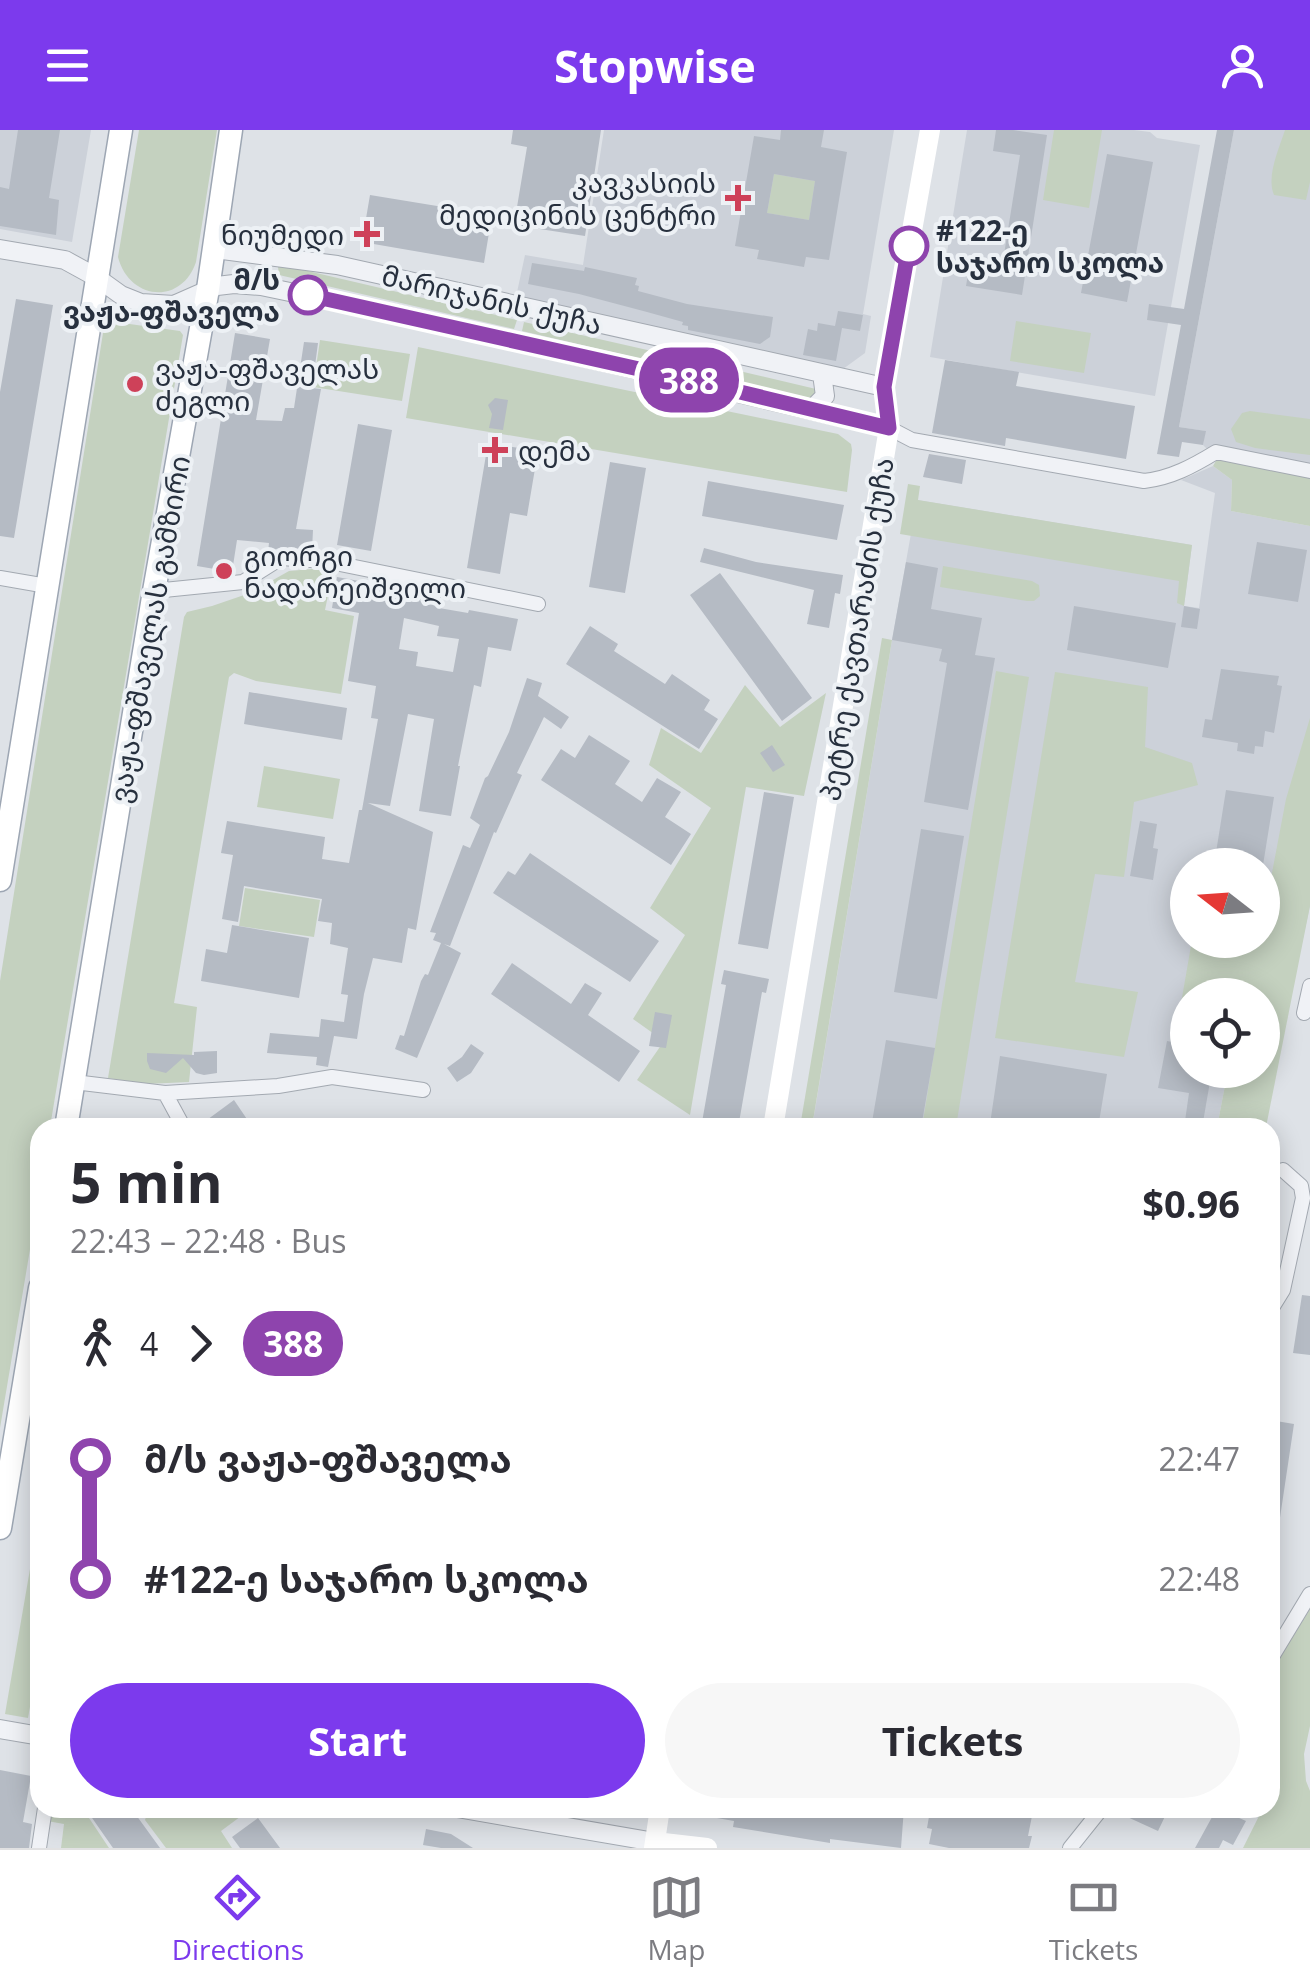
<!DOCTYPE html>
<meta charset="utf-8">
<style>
:root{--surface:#fff;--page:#f7f7f7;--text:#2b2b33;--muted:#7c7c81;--line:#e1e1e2;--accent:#7c3aed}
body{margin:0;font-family:"Open Sans","Noto Sans Georgian",sans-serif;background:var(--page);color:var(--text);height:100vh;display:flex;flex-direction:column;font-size:38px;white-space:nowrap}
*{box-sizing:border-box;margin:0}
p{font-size:32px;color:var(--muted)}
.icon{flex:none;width:55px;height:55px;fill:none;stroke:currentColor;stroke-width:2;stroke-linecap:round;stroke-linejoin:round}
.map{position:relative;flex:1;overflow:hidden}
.details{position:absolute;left:30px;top:988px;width:1250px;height:700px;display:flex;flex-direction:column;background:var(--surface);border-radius:30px;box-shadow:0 5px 25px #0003}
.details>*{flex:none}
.badge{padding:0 20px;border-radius:32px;font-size:35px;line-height:65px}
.needle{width:65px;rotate:287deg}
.fabs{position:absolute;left:1170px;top:718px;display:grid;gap:20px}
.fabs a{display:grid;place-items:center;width:110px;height:110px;border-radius:50%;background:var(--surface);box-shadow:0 5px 25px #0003;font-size:50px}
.map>.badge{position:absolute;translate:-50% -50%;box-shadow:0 0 0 5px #fff}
.legs{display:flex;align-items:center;gap:15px;height:110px;padding:0 40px;font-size:32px}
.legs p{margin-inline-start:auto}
.headline{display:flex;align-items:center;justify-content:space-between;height:170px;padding:0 40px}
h1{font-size:55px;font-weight:700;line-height:75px}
.button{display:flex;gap:20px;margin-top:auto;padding:20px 40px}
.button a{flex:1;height:115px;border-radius:60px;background:var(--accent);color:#fff;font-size:40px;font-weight:700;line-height:115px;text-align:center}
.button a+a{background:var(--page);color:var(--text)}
ul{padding:0 40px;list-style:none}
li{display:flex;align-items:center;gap:35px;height:120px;font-size:38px}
li i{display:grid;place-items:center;width:15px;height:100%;margin:0 12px;background:currentColor}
li i::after{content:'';width:25px;height:25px;margin:-12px;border:8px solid;border-radius:50%;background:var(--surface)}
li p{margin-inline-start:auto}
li:first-child i{background:linear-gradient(#0000 50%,currentColor 0)}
li:last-child i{background:linear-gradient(currentColor 50%,#0000 0)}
header{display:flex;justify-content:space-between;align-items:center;height:130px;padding:0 40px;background:var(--accent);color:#fff;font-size:45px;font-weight:700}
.tab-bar{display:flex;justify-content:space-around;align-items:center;height:140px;border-top:2px solid var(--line);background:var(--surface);font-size:28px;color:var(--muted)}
.tab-bar a{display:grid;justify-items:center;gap:5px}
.tab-bar .active{color:var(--accent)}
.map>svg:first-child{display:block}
.built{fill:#ccd1d9;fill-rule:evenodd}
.green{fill:#c4d1bf}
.building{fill:#b5bbc4;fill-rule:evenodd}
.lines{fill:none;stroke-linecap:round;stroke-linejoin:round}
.minor-casing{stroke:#a3a9b1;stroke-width:16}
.tertiary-casing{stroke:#a3a9b1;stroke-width:20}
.primary-casing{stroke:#9da6b3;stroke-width:25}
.minor{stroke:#f0f2f6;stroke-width:14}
.tertiary{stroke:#f0f2f6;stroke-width:18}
.secondary{stroke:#fff;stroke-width:20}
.primary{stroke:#fff;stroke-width:22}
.line-1-casing{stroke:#fff;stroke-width:22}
.line-1{stroke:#8e44ad;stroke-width:15}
.poi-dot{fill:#ce4159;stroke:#edf1f5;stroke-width:4}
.stop-1-dot{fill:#fff;stroke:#8e44ad;stroke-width:5}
.labels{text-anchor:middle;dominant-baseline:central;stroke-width:8;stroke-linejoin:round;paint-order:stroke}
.poi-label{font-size:28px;fill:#27303e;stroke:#edf1f5;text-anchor:start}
.stop-label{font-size:28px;font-weight:bold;fill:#27303e;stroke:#edf1f5;text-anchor:start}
.street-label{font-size:28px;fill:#27303e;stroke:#edf1f5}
</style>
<header><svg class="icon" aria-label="menu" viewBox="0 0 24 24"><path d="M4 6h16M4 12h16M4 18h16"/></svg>Stopwise<svg class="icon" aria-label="person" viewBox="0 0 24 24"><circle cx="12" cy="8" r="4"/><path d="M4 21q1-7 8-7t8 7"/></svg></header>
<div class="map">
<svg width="1310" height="1718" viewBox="0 0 1310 1718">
<rect width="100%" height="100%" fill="#dee2e7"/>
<path class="built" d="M0,0h91l-19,112 -72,-13z
M604,0h290l-31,184 8,2 -6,37 -22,16 -327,-72 9,-42 58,10z
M967,0h167l16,2 7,6 43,7 -45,251 -225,-39z
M1234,0h76v344l-93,-15 -14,-14 2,-14 -26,-4z
M1213,336l19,14 -1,31 79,15v380l-15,69 -33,20h-74v75h40l-11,57 -405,1 80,-488 25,-140 275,45 -8,61 15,2 16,-115 -34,-13zM1188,735h74v75h-74z"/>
<path class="green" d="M139,0h78l-21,132c-15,44 -67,38 -78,-5z
M1054,0h48l-13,78 -46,-8z
M1285,0h25v52l-4,18 -32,-5c-8,-19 5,-46 11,-65z
M774,44l41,7 -6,39 -42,-7z
M282,135l235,55 -3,9 -235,-54 -1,-8z
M108,191l72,10 3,4 -133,792 -10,1v62l-40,238v-447l103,-648z
M1016,191l75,12 -7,40 -74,-12z
M524,192l163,37 -2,10 -163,-38z
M320,210l90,14 -8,47 -89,-14z
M418,217l420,87 13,10 1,6 -5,42 -441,-74z
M692,230l124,29 3,1 -7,9 -122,-29z
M1250,281l60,8v36l-55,-7 -19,-6 -5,-13 11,-16z
M1217,329l93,15v52l-79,-15 1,-31 -19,-14z
M908,354l12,2 -2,14 274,45 -8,61 -7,-3 2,-22 -279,-47z
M943,436l89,15 7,4 1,11 -6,5h-7l-87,-14z
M312,439l21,2 -8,39 29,6 -13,78 -85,-13 -22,-8 -5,4 -55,326 23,4 -8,75 -43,2 -38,-6 76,-461 3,-5 25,-6 38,-13 39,-22z
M882,508l10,2 -80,487h-12z
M996,541l33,6 -73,450h-34z
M1055,542l93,15 -3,60 47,16 6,22 -64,17 -10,75 -29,-3 -20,108 63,10 -14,65 -129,-19z
M745,555l35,42 46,-34 -22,103 -58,-9 -56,328 -53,-35 27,-39 -31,-22 52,-84 -35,-27 61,-100 -62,-43 12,-37 40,25z
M1310,588v188l-44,221h-49l11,-57h34v-75h-74l-1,45 -12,-2 17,-98h70l1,-55 8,-7 15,-79z
M264,636l76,13 -7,40 -76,-12z
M245,758l75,12 -6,37 -75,-11z
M40,1381v185h-3l-1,5h-5l-3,17 -23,-4z
M1310,1479v117l-6,28 2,27 4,10v57h-67l20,-40h7v-134z
M49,1678h45l-7,7 22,33h-48l3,-24 -17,-3z
M149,1678h103l-31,23 11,17h-66l-21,-28z"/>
<path class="building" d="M18,0h42l-11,68 10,2 -3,35 -56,-9v-39l9,2z
M513,0h88l-16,106 -71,-11 13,-78 -16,-3z
M781,0h43l-3,17 26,5 -18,108 -23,-3 -2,10 -47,-8 2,-9 -24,-4 19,-110 26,4zM774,44l41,7 -6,39 -42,-7z
M996,0h17l34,5 -25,160 -56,-9 4,-24 32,5 18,-112 -27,-4z
M1217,0h17l-55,297 27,4 -3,14 -21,-3 -3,15 -22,-3 24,-129 -34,-5 2,-16 35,5z
M1107,24l46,8 -26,140 -46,-9z
M370,65l122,20 -8,48 -122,-21z
M532,133l52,8 1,-4 52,11 -2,7 4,1 -1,5 49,13 86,13 -3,20 -10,7 -72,-14v-4l-6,-1 1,-3 -36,-10 -68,-18 -51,-10z
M16,169l37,6 -39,233 -14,-2v-144z
M838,181l25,4 -3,16 -18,-3 -6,33 -33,-6 5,-26 9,2 1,-8 17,3z
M235,203l35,6 -14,81 26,1 3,-13h9l10,-66 14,1 -6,45 9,1 -25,140 17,1 -1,20 -30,-3 -14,5 1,-9 -32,-3 -5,32 -35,-6z
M945,230l74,12 -3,14 119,20 -9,53 -120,-21 -1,8 -73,-13z
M495,268l13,2 -5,30 -14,-2 3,-14 -4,-9z
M358,294l34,6 -21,121 -34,-6z
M488,313l50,8 -11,65 -17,-3 -10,61 -33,-6z
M929,324l37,6 -4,24 -39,-7z
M610,332l36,6 -21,125 -36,-6z
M708,351l136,24 -7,35 -135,-24z
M1257,412l50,8 -9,52 -50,-8z
M704,418l52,14 87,13 -3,19 -5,-1 -6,35 -22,-4 7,-34 -114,-28z
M906,432l32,6 -7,41 51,9 -7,37 20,3 -27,152 -44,-8 23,-139 -8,-2 3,-12 -50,-9z
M720,443l92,125 -30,23 -92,-126z
M337,447l105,19 -3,12 29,5 1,-3 49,9 -7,32 -23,-4 -7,40 -7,-2 -16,81h2l-9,50 -32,-5 15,-92 -26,-5 -18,92 -22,-3 65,29 -17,98 -8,-2 -6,35 -29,-5 -9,36 -7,45 -23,-3 -6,31 -12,-2 1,-8 -50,-4 3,-20 49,4 2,-18 23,3 4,-27 -7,-1 7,-46 -18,-4 2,-21 -14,-2 4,-22 -78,-13 -6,36 -16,-3 11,-64 -12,-2 6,-32 98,16 -3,22 27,4 10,-53h3l16,-91 -7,-1 5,-32 -28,-5 11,-68 -27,-5zM404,488l35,8 -2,10 22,3 -6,33 -37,-6 2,-14 -19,-3z
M1074,476l102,17 -8,45 -101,-18z
M1184,476l16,3 -3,20 -16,-2z
M590,496l28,18 -4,7 51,33 7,-10 38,26 -6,10 14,9 -19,30 -133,-85z
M1221,539l58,7 -2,9 5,1 -8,47 -9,-2 -2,16 -8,-1 -1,8 -17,-3 1,-8 -36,-6 3,-18 7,1z
M527,548l15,5 -4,13 31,21 -8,12 -17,-12 -27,56 5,2 -26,58 -2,-1 -44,114 -6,-2 17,9 -44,105 -22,-9 5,-14 4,1 17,-55 4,-7 3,1 13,-32 -8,-3 3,-7 -6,-1 33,-87 7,3 10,-23 -10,-7 15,-40 3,-2 21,-44z
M249,562l98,16 -5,32 -98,-16z
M589,605l41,26 -15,23 27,18 15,-24 24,14 -16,25 26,17 -20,31 -130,-85 20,-31 14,9z
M772,615l13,20 -12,7 -13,-19z
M1226,660l48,7 -11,68h-49z
M764,662l30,5 -26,152 -30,-5z
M1140,691l17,3 -4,24 5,1 -5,31 -23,-4z
M921,699l43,7 -27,163 -43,-7z
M530,723l129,88 -29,41 -137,-89 15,-22 7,4z
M232,795l77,13 -10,60 -98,-17 5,-32 21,4z
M512,833l59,41 14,-21 17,10 -14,22 52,36 -21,31 -128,-88z
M724,840l45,9 -3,14 -4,-1 -24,136h-37l25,-143 -5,-1z
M655,882l17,3 -6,33 -17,-2z
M886,910l49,8 -14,80h-50z
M1167,911l21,4v25h24l-10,58h-18l5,-35 -31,-5z
M471,914l13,9 -13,20 -14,9 -10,-14 15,-11z
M217,921v22l-13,2 -8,-2 -13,-15 -17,15 -16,-4 -3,-8v-8l47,2v-3z
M1000,926l107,18 -9,54h-88l-20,-4z
M234,970l19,28h-57z
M1302,1165l8,1v59l-17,-2z
M1270,1290l24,4 -16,107h-8z
M0,1640l31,6 -8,46 9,2 -3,24h-29z
M101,1678h30l29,40h-47l-23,-33z
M700,1678h204l-3,40 -71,-9v4l-97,-16 1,-6 -34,-6z
M935,1678h56l41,8 -4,20h4l-3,12h-80l-20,-4 3,-15 -5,-1 3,-17 5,1z
M1112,1678h57l-11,23 -46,-21z
M1217,1678h25l-5,9 9,4 -13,24 -10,-5 -4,8h-24z
M258,1688l22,30h-40l-8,-11z
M426,1699l25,5 22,14h-32l-18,-3z"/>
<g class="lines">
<g class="minor-casing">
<path id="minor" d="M889,298l23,12 232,41c27,-3 49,-15 72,-29l94,19
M0,448l47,8
M154,461l89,-9 38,-24 44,3 213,43
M1304,883l6,-27
M74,952l91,11 113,-7 54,-9 91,13
M165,963l19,35
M1270,1181l13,-21 20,-92 -2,-12 -18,-16
M1270,1530l40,-66
M39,1718l6,-40
M1070,1718l32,-40"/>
</g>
<g class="tertiary-casing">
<path id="tertiary" d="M0,119l65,11 31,17 25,18 20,8 33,2 43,-19 17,-2 27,2 144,30 484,112
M215,119l122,16 547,122
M812,279l13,-13 -3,-22
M0,1599l40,7
M457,1678l198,34"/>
</g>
<g class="primary-casing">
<path id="primary" d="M0,750l121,-750
M66,998l88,-537 54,-302 23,-159
M0,1398l40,-240"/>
</g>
<use href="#minor" class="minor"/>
<use href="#tertiary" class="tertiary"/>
<path class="secondary" d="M773,998l116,-700 -5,-41 46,-257
M655,1712l52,6
M654,1718l6,-40"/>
<use href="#primary" class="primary"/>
</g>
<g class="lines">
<g class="line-1-casing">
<path id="line-1" d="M308,165l407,91 174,42 -5,-41 25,-141"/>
</g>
<use href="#line-1" class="line-1"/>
</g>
<g class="poi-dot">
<path d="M733 53h10v10h10v10h-10v10h-10v-10h-10v-10h10z"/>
<path d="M362 89h10v10h10v10h-10v10h-10v-10h-10v-10h10z"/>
<circle cx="135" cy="254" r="10"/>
<path d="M490 305h10v10h10v10h-10v10h-10v-10h-10v-10h10z"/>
<circle cx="224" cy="441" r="10"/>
</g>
<g class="stop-1-dot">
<circle cx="909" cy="116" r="18"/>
<circle cx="308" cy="165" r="18"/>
</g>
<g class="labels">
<g class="poi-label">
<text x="716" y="52" text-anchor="end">კავკასიის<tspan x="716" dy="32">მედიცინის ცენტრი</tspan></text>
<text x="344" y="104" text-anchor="end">ნიუმედი</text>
<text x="155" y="238">ვაჟა-ფშაველას<tspan x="155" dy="32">ძეგლი</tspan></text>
<text x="518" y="320">დემა</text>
<text x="244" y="425">გიორგი<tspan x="244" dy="32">ნადარეიშვილი</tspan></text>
</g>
<g class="stop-label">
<text x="936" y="100">#122-ე<tspan x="936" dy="32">საჯარო სკოლა</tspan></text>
<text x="280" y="149" text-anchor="end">მ/ს<tspan x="280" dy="32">ვაჟა-ფშაველა</tspan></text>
</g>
<g class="street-label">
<text transform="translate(492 169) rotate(13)">მარიჯანის ქუჩა</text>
<text transform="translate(149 499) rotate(-80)">ვაჟა-ფშაველას გამზირი</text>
<text transform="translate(856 499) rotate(-81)">პეტრე ქავთარაძის ქუჩა</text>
</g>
</g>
</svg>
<div class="fabs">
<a><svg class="needle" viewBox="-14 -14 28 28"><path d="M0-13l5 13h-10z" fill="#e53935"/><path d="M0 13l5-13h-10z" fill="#7c7c81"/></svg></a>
<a><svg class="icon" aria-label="locate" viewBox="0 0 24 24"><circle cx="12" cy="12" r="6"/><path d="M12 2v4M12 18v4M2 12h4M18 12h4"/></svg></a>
</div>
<b class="badge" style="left:689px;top:250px;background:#8e44ad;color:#fff">388</b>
<section class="details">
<div class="headline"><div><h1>5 min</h1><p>22:43 – 22:48 · Bus</p></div><b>$0.96</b></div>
<div class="legs"><svg class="icon" aria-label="walk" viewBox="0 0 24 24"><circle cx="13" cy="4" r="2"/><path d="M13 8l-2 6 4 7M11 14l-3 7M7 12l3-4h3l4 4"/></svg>4<svg class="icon" aria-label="forward" viewBox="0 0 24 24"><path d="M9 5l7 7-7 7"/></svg><b class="badge" style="background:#8e44ad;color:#fff">388</b></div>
<ul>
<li><i style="color:#8e44ad"></i><b>მ/ს ვაჟა-ფშაველა</b><p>22:47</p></li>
<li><i style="color:#8e44ad"></i><b>#122-ე საჯარო სკოლა</b><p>22:48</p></li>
</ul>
<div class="button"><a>Start</a><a>Tickets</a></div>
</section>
</div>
<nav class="tab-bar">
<a class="active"><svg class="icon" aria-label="directions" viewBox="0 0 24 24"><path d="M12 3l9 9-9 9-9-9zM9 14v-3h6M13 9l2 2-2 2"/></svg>Directions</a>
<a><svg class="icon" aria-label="map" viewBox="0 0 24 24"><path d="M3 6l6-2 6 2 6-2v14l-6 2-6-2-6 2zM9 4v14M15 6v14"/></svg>Map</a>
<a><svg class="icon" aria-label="tickets" viewBox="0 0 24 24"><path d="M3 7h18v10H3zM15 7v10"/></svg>Tickets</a>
</nav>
